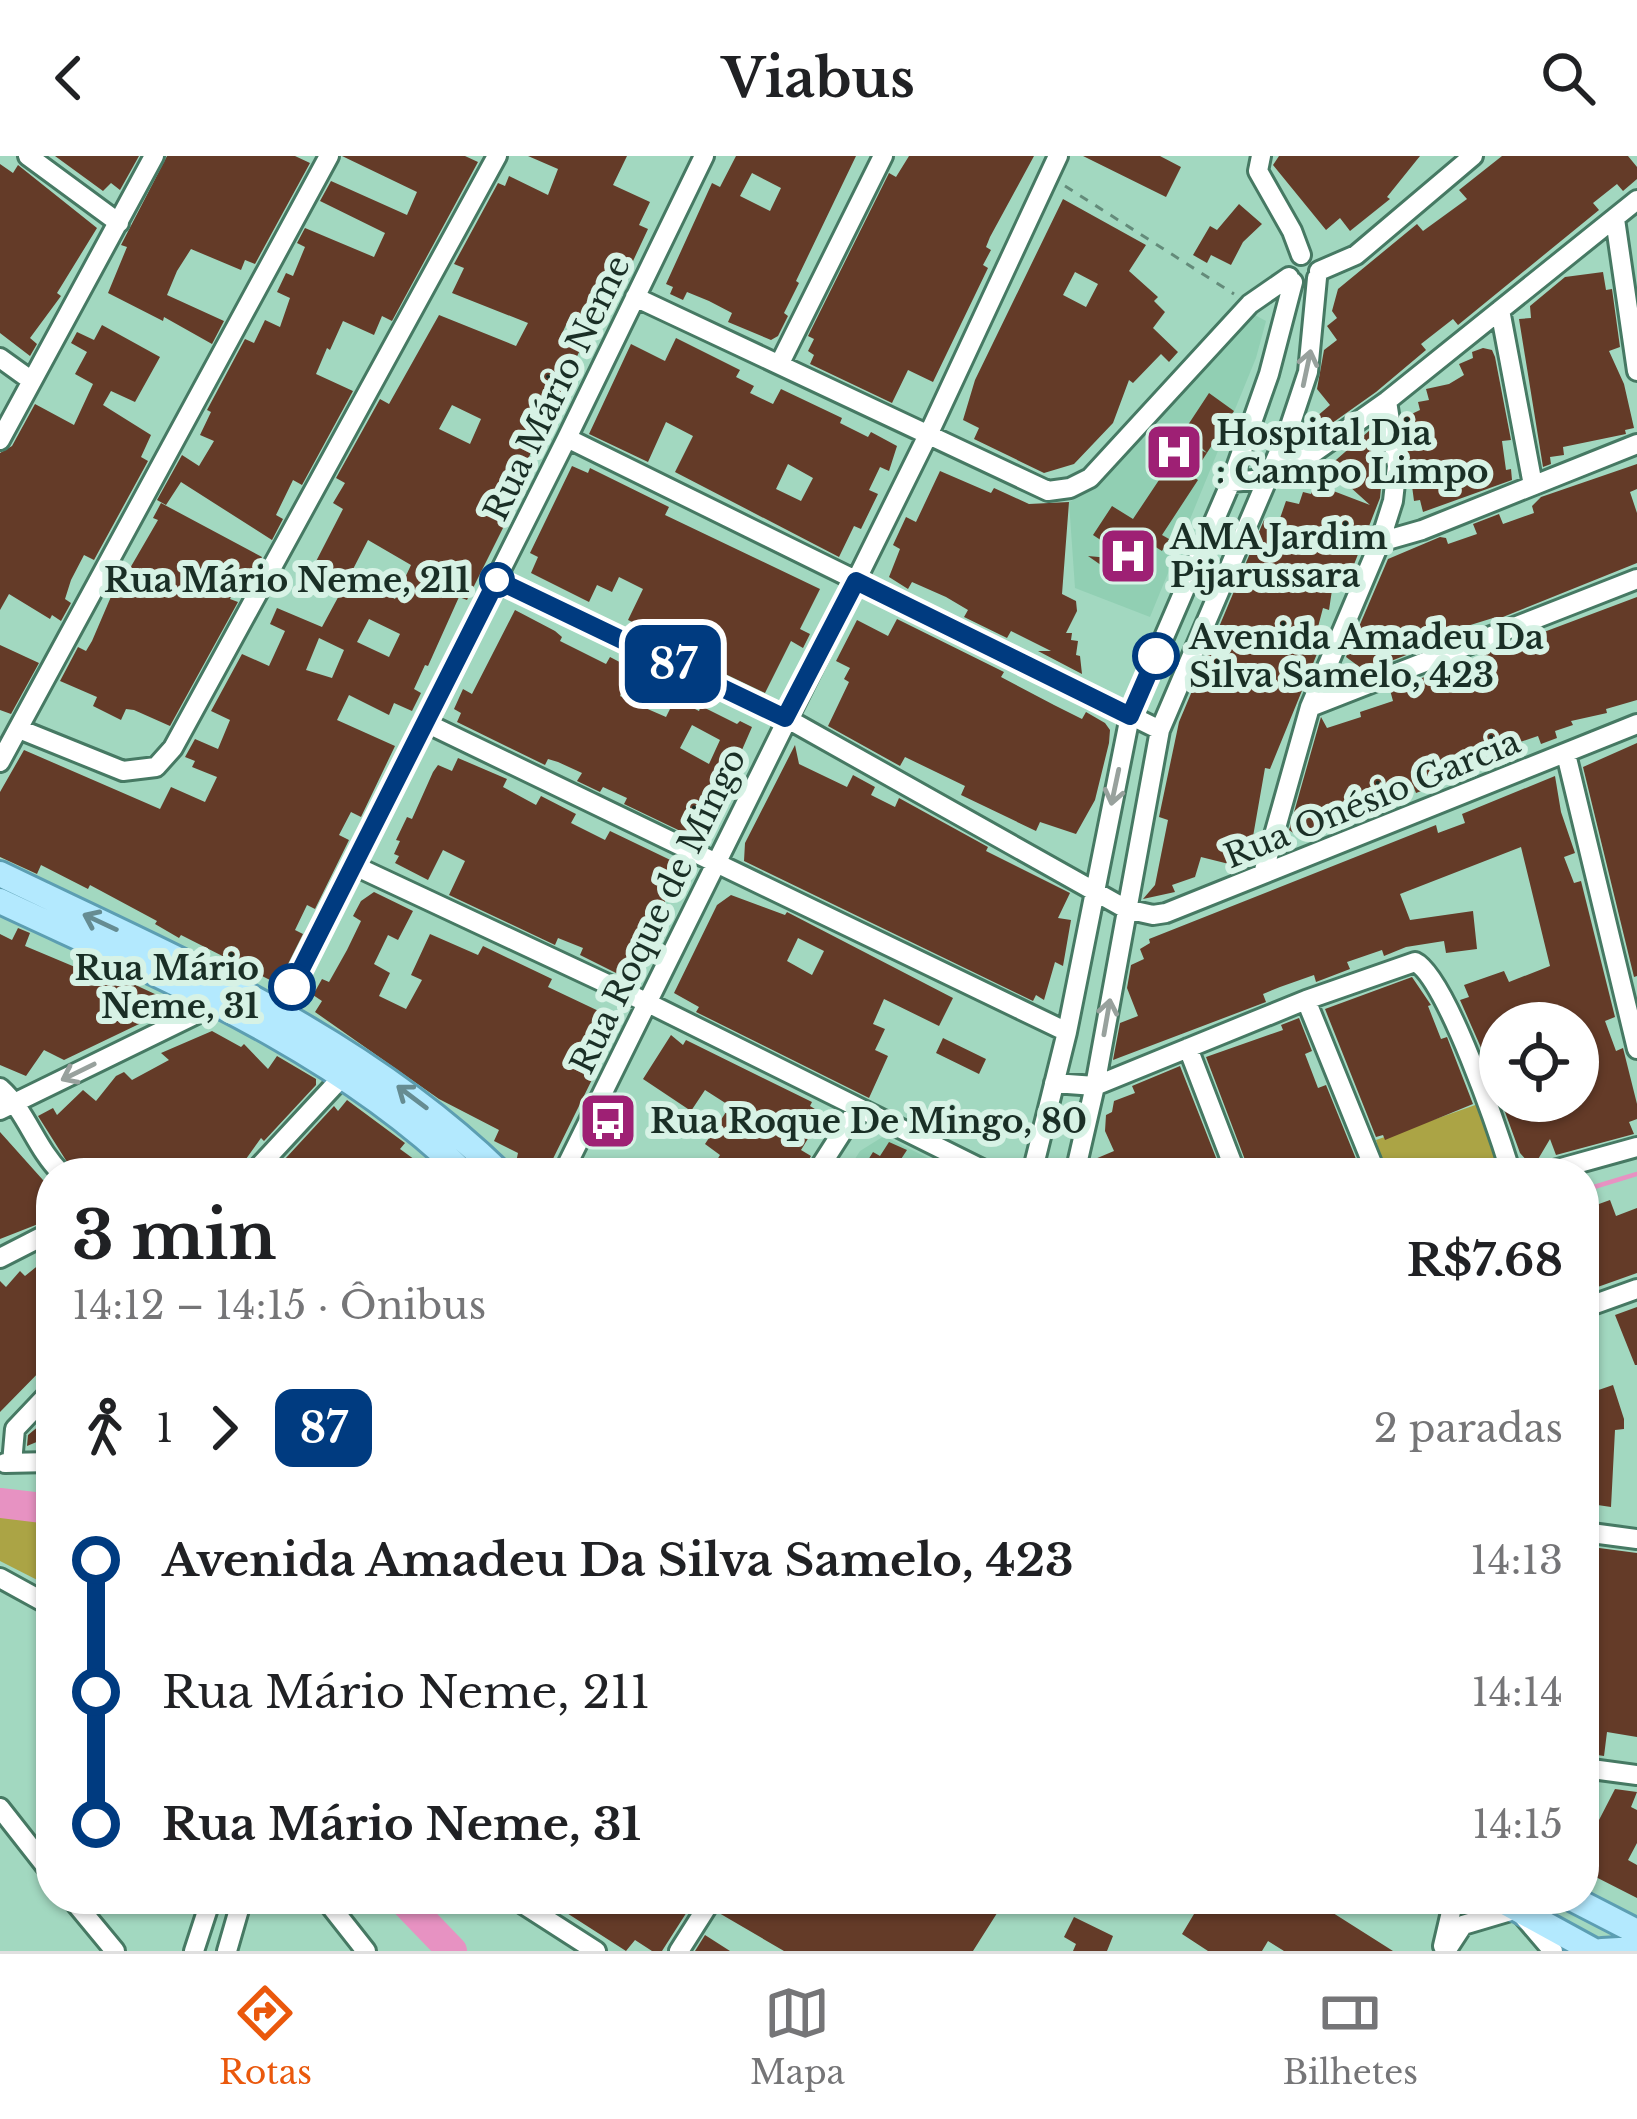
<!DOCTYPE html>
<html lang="pt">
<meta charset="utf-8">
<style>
:root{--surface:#fff;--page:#f2f2f2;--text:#202124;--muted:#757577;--line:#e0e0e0;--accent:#ea580c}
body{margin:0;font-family:"Libre Baskerville",serif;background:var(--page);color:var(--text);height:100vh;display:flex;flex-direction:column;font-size:45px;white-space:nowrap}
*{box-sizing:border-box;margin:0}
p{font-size:39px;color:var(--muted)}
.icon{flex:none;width:66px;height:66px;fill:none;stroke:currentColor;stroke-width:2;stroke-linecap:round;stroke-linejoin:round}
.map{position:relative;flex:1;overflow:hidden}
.drawer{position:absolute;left:36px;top:1002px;width:1563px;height:756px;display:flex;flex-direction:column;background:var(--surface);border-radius:48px;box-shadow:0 3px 9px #0004}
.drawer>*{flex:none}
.badge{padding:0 24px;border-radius:18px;font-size:42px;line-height:78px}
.controls{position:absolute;left:1479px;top:846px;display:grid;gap:24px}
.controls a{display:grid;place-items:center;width:120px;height:120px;border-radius:50%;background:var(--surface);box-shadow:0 3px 9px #0004;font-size:60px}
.map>.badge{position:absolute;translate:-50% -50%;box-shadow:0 0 0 6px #fff}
.legs{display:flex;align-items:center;gap:18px;height:132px;padding:0 36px;font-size:39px}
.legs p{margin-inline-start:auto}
.headline{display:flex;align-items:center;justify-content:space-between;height:204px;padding:0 36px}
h1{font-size:66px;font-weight:700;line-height:90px}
ul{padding:0 36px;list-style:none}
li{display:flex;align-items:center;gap:42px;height:132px;font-size:45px}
li i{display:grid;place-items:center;width:18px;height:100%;margin:0 15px;background:currentColor}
li i::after{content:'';width:30px;height:30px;margin:-15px;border:9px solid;border-radius:50%;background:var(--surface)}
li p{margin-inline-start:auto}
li:first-child i{background:linear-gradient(#0000 50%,currentColor 0)}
li:last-child i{background:linear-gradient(currentColor 50%,#0000 0)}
header{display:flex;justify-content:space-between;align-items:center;height:156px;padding:0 36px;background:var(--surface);font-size:54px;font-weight:700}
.menu{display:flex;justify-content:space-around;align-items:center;height:168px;border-top:3px solid var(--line);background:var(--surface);font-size:33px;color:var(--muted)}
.menu a{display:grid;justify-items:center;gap:6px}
.menu .on{color:var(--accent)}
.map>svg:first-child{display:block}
.built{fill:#91cfb3}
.green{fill:#aba445}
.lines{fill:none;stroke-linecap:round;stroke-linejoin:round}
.stream{stroke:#e792c2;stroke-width:4.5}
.river{stroke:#e792c2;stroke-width:30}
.building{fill:#643b28;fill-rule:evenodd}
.minor-casing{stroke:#467963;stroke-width:24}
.major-casing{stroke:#5c9eb2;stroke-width:30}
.path{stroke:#648b7a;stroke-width:3;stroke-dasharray:9 9;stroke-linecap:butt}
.minor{stroke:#fff;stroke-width:18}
.major{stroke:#b3e9fe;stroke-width:24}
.oneway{stroke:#98a19d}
.oneway2{stroke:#668c92}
.line-1-casing{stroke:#fff;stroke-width:27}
.line-1{stroke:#003b80;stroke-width:18}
.stop-1-dot{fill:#fff;stroke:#003b80;stroke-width:6}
.labels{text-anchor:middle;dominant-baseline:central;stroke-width:12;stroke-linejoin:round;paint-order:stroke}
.street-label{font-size:33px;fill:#1a2f26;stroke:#d7f2e5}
.poi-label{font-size:33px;font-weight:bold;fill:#1a2f26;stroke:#d7f2e5;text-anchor:start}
.stop-label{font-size:33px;font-weight:bold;fill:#1a2f26;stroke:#d7f2e5;text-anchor:end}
</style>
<header><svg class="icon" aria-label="back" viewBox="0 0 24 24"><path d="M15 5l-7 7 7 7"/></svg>Viabus<svg class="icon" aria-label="search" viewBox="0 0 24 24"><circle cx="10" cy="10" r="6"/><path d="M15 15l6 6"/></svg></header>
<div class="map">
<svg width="1637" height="1795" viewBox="0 0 1637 1795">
<rect width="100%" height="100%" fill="#a2d8c0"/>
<path class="built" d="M1251,157l15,8 -10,37 -106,259 -75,-29 -6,-86 26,-13z
M884,980l74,37h-112l14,-22z"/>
<path class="green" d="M1481,947l22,70h-118l-9,-33z
M0,1349l51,11v71l-51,-26z"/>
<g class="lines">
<path class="stream" d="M1584,1034l53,-16"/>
<path class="river" d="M0,1347l51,6
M402,1743l50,52"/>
</g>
<path class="building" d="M55,0h84l-19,34 -9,-7 -8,8z
M167,0h128l15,7 -55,101 -10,-4 -4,10 -50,-21 -14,22 -10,24 57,26 -12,23 -48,-27 -1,4 -55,-28 19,-46 -6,-2z
M342,0h123l13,6 -86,159 -10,-5 -8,19 -31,-14 -13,29 -3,-2 -11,26 37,17 -51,94 -9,-5 -17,35 7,4 -11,21 -91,-58 -15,23 -9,-5 25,-45 17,11 15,-25 -14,-6 11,-23 -4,-2 38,-71 9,4 11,-23 15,7 10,-29 -13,-6 9,-19 7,3 12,-29 -8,-4 8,-15 69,29 11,-24 -65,-32 11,-20 76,34 10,-23z
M528,0h99l-14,29 37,17 -11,23 9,4 -36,77 -21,-10 -11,22 -9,-4 -11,24 21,10 -11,23 8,4 -11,23 -8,-4 -12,23 -11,24 8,3 -6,12 -7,-3 -18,35 8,4 -54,108 -8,-3 -31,69 -3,-1 -11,24 7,4 -9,18 -18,-8 -5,12 -40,-20 -12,25 58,26 -34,71 -10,-5 -12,23 10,5 -34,69 -8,-4 -12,25 8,4 -25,50 -97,-49 -2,3 -24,-14 2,-3 -67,-36 -2,4 -47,-24 -4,9 -37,-17v-65l24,-42 136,59 11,-22 34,15 12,-25 -25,-10 3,-6 -10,-4 10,-18 23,10 12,-29 -19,-9 31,-57 27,12 16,-35 -15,-7 7,-16 45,19 20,-37 -32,-17 33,-64 -10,-6 12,-20 -9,-5 44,-79 9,5 50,-89 77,31 12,-23 -76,-30 12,-25 -10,-4 44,-81 7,3 4,-10 39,19 10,-26zM452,249l29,14 -11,25 -31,-15zM368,384l43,25 -16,34 -45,-24zM369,463l31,15 -11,23 -32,-15zM319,482l25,12 -12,28 -26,-8z
M736,0h120l-60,125 3,2 -15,30 4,3 -10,20 -7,4 -43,-18 4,-9 -23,-12 -22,-9 -4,8 -13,-6 3,-7 -7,-3 46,-101 8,4zM752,17l29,15 -11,23 -30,-15z
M909,0h125l-44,81 -4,10 5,3 -8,15 5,3 -55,114 -25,-12 -16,33 -82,-39 4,-9 -6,-4 6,-12 -6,-3 81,-163 7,4z
M1083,0h77l21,11 -15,30z
M1279,0h141l-33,41 3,2 -40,32 -10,-13 -14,12 -53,-65z
M1502,0h126l9,11v12l-14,12 -6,-7 -24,19 6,7 -141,115 -5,-6 -32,25 5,6 -50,42 -48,34 -7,-2 -6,-6 15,-13 -13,-16 7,-39 13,-10 -10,-14 10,-8 -5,-7 6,-22 79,-65 6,7 44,-32 -8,-9z
M0,8l13,9 5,-8 79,63 -40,65 4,3 -31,42 7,6 -7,12 -30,-23z
M1063,43l83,46 -17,26 29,26 -4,4 11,11 -12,16 25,24 -9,10 -8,-8 -28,29 -4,-3 -16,43 -39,41 -30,9 -70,-34 5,-11 -16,-8 12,-40zM1075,116l23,12 -12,23 -23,-12z
M1239,48l23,20 -19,18 -12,23 -20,-10 -4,8 -14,-8 17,-29 7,4z
M1603,116l3,18 6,-1 8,58 -11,4 15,33 10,44 -9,2 1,4 -63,13 1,8 -14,2 1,7 -8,3 -24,-148 12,-1 -1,-12 35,-29z
M102,169l58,32 -25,45 -24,-11 -8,14 48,30 -10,22 7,4 -54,99 -10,-5 -13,25 -6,19 6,4 -10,18 -9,-6 -2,4 -41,-25 -9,16v-157l12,-7 23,-42 39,21 19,-41 -18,-10 12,-22 -16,-9 6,-11 17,8z
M676,182l64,32 -4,7 18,9 -4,7 23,11 8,-15 61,29 -2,5 28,14 3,-5 26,14 -8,25 -9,-4 -11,23 9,4 -17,35 -7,-3 -15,31 -164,-85 18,-36 -27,-14 -18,40 -59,-28 42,-90 34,17zM788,308l25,14 -12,23 -25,-12z
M1483,192l9,2 3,7 16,83 -9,1 4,29 5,-1 1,11 -89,32 -3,-12 -6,1 -11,-83 17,-8 -2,-8 11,-2 -3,-11 23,-5 15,-9 -5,-11 14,-6 -1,-6z
M1209,237l25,18 -42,65 6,4 -36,55 7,4 -7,12 -8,-5 -26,38 -40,-28 43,4 -38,-25 19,-29 21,13 38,-57 -5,-5 13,-18 28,14 -23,-22z
M1370,274l8,3 5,33 -3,32 -34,87 -8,-2 -2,8 -4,-1 -3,20 -6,-2 -9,34 7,2 -51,125 -5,-1 -14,80 -6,-2 -8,20 -36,-9 -6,20 -23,8 3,7 -32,7 12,-14 13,-65 -9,-3 20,-95 85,-202 14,4 8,-23 13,3 4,-12 8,2 4,-10 55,21 -42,-38z
M1637,308v25l-7,3 7,21v50l-144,58v-3l-42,13 2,6 -88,34 -19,-14 42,-98 52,-22 6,1 2,6 29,-10 -4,-10 26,-10 4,10 31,-11 -2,-7 9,-9z
M572,310l16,7 2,-5 6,3 73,36 -4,8 155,74 -20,40 10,5 -7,14 -12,-7 -26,52 -67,-32 4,-14 -24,-12 -4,6 -46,-21 15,-31 -24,-12 -7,15 -15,-7 -8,17 -58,-29 7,-16 -8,-4z
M940,315l51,22 3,-5 35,16 40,-2 -7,92 14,7 1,10 -11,22h6l-1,7 7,1 -2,14 4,1 2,18 -44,-23h13l-40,-20 -4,7 -43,-21 4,-7 -22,-13 -34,-15 -4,7 -19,-12 11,-28 -7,-4 13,-28 10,5z
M161,347l101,54 -11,21 -9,-4 -12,25 8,3 -68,124 -36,-16 -8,-1 -5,11 -28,-14 4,-9 -37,-16 18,-34 8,4 6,-10 21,-49 2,2 43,-74 -5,-2z
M1637,441v103l-31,9 1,4 -36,8 2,4 -18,6 2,7 -16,6 -3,-8 -41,14 3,11 -84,32 -3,-8 -45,14 2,3 -20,7 2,9 -31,12 -1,-3 -22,9 -9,-6 32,-113 6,11 34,-11 -1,-5 33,-11 -3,-11z
M515,454l40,21 7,6 -2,4 46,23 4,-7 23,12 -13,27 23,11 23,10 9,-18 24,12 2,-5 36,18 3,-3 12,6 -24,55 6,3 -27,54 -8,-5 -2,5 -73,-35 3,-6 -24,-11 -3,5 -23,-11 5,-8 -24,-11 -10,-3 -3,6 -88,-43 4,-9 -7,-4 9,-20 9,5zM692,569l28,15 -11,24 -29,-16z
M897,463l107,53 -3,5 53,28 28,14 4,-7 19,11 5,7 -1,13 -14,57 -19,34 -36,-12 -4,9 -75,-36 4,-9 -60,-29 -5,9 -72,-40 21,-44 -5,-3 6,-11 -14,-7 21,-41 31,16z
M0,489l39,18 -28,51 -11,-4z
M1637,587v233l-3,1 -51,-210z
M795,589l4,19 48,23 6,-12 22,12 -4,8 24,12 4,-9 89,49 -2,4 84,42 -12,25 13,2 -8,46 -8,-4 -11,38 -8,-5 -3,6 -289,-140 1,-18z
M458,602l49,21 -4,8 33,18 5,-9 35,18 -5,9 34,17 5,-9 77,37 3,5 -9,21 -10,-5 -43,90 -48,-24 3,-7 -25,-10 -3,7 -106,-50 16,-34 -22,-11 -15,30 -33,-17 4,-7 -5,-2 6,-13 -4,-1 11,-23 5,2 21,-47 5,-7 14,6z
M1555,620l6,36 14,41 -11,4 10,26 7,-2 34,136 -10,4 11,30 7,-3 14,56v15l-8,3 5,12 -78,21 -6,-16 -13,22 -9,1 -8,-9 -19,-52h77v-78h-78v20l-18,7 -22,-50 9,-3 -5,-12 40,-14 5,11 41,-16 -29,-119 -121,47 10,26 63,-9 4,38 -31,4 -2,-12 -38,6 -22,9 -2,-6 -35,12 3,7 -34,13 -2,-7 -34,12 -17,7 3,8 -153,58 7,-37 18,-7 -11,-28 4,-23 13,-6 -4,-10 10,-6 -1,-4 287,-114 2,8 27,-10 -3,-9z
M374,736l39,19 -15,29 -10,-5 -14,29 16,9 -11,23 27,13 16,-29 -11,-5 19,-41 48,21 5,-9 69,33 -4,8 57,27 -2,5 5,2 -8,17 10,5 -64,130h-18l-13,-6 3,-14 -24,-12 5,-11 -60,-31 -124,-87 7,-11 -9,-6 9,-16 7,3 18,-32 14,-29 -8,-5 8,-15z
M731,739l54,20 2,-3 166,86 -14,28 -55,-27 -11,25 12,5 -10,21 13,6 -19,42 -173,-86 3,-5 -25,-14 43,-88zM798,782l26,13 -12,24 -25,-14z
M18,772l12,5 -5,13 50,21 11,-5 71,33 3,19 -96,46 -20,-10 -18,26 -26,-11v-131l12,6z
M1412,821l19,28 -3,1 13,33 6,-2 26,67 -88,36 -2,-5 -7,2 -51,-128z
M1299,862l13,33 -7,3 13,34 8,-3 30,74 -6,3 4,11h-104l-44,-116 77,-27 -2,-5z
M212,875l29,16 3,-3 24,25 9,-13 39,23v6l-52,56 -3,-3 -25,35h-162l-36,-57 15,-8 4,7 26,-25 13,11 20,-25 8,-4 8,8 37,-20 -8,-7z
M671,879l12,10 3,-5 126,62 -2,4 13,8 -22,36 10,6 -10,17h-92l11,-18 -15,-11 25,-38 -25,-16 -14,21 -48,-32z
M943,882l43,21 -7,15 -43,-21z
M1180,910l42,107h-130l3,-14 19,-8 -9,-20 1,-16 6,-3 2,-11 21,-8 -3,-7z
M347,944l58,43 -5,6 22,16 -9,8h-141l62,-67 4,5z
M0,976l51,57v30l-51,20z
M889,986l18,8 -15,23h-32l13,-21 7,4z
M1610,1044l6,16 21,-8v65l-45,16 -8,-13v-44l8,-3 -7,-20z
M51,1099v105l-51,52v-131l6,6 14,-16 5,5z
M1637,1151v58h-2l-20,-50z
M1613,1229l11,34v10l-9,1 -4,77 -27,-4v-82l11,-2 -8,-25z
M51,1260v20l-24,10 1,-11z
M1584,1390l53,7v184l-30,-5 -3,24 -20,-3 5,-66 -5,-25z
M1615,1633l22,3 -6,15 6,3v33l-9,17 9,5v33l-53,-27v-22z
M545,1743h140l7,5 -30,47h-10l-17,-11 -9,11z
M728,1743h278l-33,52h-189l-65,-38z
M1203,1743h108l82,52h-109l-16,-10 -6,10h-54l-26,-17z
M1074,1761l39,19 -6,15h-34l3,-7 -12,-7z
M705,1779l25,16h-35z"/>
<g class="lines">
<g class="minor-casing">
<path id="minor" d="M28,0l91,67
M1261,0l-3,15 34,60 9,24
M1615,63l22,152
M1319,115l37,-16 117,-99
M635,141l413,194 22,-3 20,-10 160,-174 39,-27
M1500,154l33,175
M0,202l32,23
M780,207l103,-207
M567,282l593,292
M0,284l154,-284
M1231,326l34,-3 44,-23 78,-55 250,-201
M1380,386l42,-12 215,-86
M497,425l289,137 340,191 27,6 13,-2 471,-189
M1310,551l327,-128
M424,566l643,310
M19,573l104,42 33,-4 17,-19 324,-592
M1566,598l71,295
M0,606l329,-606
M355,710l293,137 342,170
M1263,718l47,-167 70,-165 13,-41 4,-35 -10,-65
M1306,844l70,173
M274,866l293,-584 137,-282
M1188,892l48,125
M1054,927l41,3 211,-86 109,-38c31,14 84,172 96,211
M0,932c27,24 35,59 61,85
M0,954l217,-106
M253,1017l90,-97
M563,1017l366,-740 129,-277
M816,1017l41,-64
M1032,1017l35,-141 63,-316 101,-234 38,-108 24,-92
M1075,1017l20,-87 65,-356 130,-304 18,-54 9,-94
M1543,1017l94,-26
M0,1102l51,-26
M1584,1152l53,-19
M5,1307l46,-1
M12,1307l3,-34 36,-38
M1584,1376l53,7
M0,1422l51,28
M1584,1612l53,7
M0,1652l51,65
M72,1743l43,52
M325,1743l41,52
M515,1743l81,52
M1443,1790l11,-47
M194,1795l17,-52
M227,1795l15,-52
M679,1795l33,-52
M1446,1795l17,-26 54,-16 36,42"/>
</g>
<g class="major-casing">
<path id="major" d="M0,718c176,85 358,161 500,299
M0,745c162,76 333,145 464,272
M1499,1743l95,52
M1573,1743l64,33
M1602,1795l35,-2"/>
</g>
<path class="path" d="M1065,30l169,108"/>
<use href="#minor" class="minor"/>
<use href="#major" class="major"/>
</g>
<defs><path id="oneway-shaft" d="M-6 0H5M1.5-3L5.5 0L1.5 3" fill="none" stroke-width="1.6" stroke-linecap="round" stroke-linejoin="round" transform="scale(3)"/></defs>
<g class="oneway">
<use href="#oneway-shaft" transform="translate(1307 212) rotate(-78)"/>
<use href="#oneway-shaft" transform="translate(1115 631) rotate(102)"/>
<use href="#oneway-shaft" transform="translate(1107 861) rotate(-80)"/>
<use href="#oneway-shaft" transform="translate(78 916) rotate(154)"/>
</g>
<g class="oneway2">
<use href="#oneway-shaft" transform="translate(100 766) rotate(-155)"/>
<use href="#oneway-shaft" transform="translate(412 941) rotate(-143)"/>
</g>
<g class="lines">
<g class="line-1-casing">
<path id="line-1" d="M292,831l205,-407 288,138 71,-137 274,135 26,-60"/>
</g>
<use href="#line-1" class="line-1"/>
</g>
<defs>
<g id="hospital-square" transform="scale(3)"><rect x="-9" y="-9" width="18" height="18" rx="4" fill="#9e2074" stroke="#d7f2e5"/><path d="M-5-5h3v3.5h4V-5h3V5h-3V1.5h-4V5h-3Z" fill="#fff"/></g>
<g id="bus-square" transform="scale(3)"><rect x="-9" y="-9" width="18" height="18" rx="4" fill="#9e2074" stroke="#d7f2e5"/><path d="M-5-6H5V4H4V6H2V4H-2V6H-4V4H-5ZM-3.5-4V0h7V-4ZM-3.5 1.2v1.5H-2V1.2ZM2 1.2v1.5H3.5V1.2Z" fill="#fff"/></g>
</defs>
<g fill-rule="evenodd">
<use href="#hospital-square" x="1174" y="296"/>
<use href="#hospital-square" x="1128" y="400"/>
<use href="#bus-square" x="608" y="965"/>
</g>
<g class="stop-1-dot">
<circle cx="497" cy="424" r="15"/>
<circle cx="1156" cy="500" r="21"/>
<circle cx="292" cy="831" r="21"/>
</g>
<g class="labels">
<g class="street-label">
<text transform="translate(557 232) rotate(-64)">Rua Mário Neme</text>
<text transform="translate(1372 643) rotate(-22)">Rua Onésio Garcia</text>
<text transform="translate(658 755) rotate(-64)">Rua Roque de Mingo</text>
</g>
<g class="poi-label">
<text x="1216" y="277">Hospital Dia<tspan x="1216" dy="38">: Campo Limpo</tspan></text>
<text x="1170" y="381">AMA Jardim<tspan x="1170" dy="38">Pijarussara</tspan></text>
<text x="650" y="965">Rua Roque De Mingo, 80</text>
</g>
<g class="stop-label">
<text x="470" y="424">Rua Mário Neme, 211</text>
<text x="1189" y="481" text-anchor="start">Avenida Amadeu Da<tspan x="1189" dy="38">Silva Samelo, 423</tspan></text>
<text x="259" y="812">Rua Mário<tspan x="259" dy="38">Neme, 31</tspan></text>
</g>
</g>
</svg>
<div class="controls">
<a><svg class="icon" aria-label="locate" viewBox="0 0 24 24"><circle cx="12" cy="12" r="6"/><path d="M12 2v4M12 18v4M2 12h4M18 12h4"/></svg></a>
</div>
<b class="badge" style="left:673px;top:508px;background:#003b80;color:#fff">87</b>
<section class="drawer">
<div class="headline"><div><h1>3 min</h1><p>14:12 – 14:15 · Ônibus</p></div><b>R$7.68</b></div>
<div class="legs"><svg class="icon" aria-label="walk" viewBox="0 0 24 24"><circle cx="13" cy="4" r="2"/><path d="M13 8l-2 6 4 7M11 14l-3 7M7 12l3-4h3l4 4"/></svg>1<svg class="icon" aria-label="forward" viewBox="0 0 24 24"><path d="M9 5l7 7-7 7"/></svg><b class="badge" style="background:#003b80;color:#fff">87</b><p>2 paradas</p></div>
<ul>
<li><i style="color:#003b80"></i><b>Avenida Amadeu Da Silva Samelo, 423</b><p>14:13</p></li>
<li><i style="color:#003b80"></i><span>Rua Mário Neme, 211</span><p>14:14</p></li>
<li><i style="color:#003b80"></i><b>Rua Mário Neme, 31</b><p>14:15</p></li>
</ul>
</section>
</div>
<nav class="menu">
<a class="on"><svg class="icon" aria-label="directions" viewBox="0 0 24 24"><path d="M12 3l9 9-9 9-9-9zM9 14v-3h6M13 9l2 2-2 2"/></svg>Rotas</a>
<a><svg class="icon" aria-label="map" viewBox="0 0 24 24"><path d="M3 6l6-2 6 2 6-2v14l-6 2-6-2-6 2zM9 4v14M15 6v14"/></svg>Mapa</a>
<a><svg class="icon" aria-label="tickets" viewBox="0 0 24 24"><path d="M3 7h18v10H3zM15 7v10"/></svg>Bilhetes</a>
</nav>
